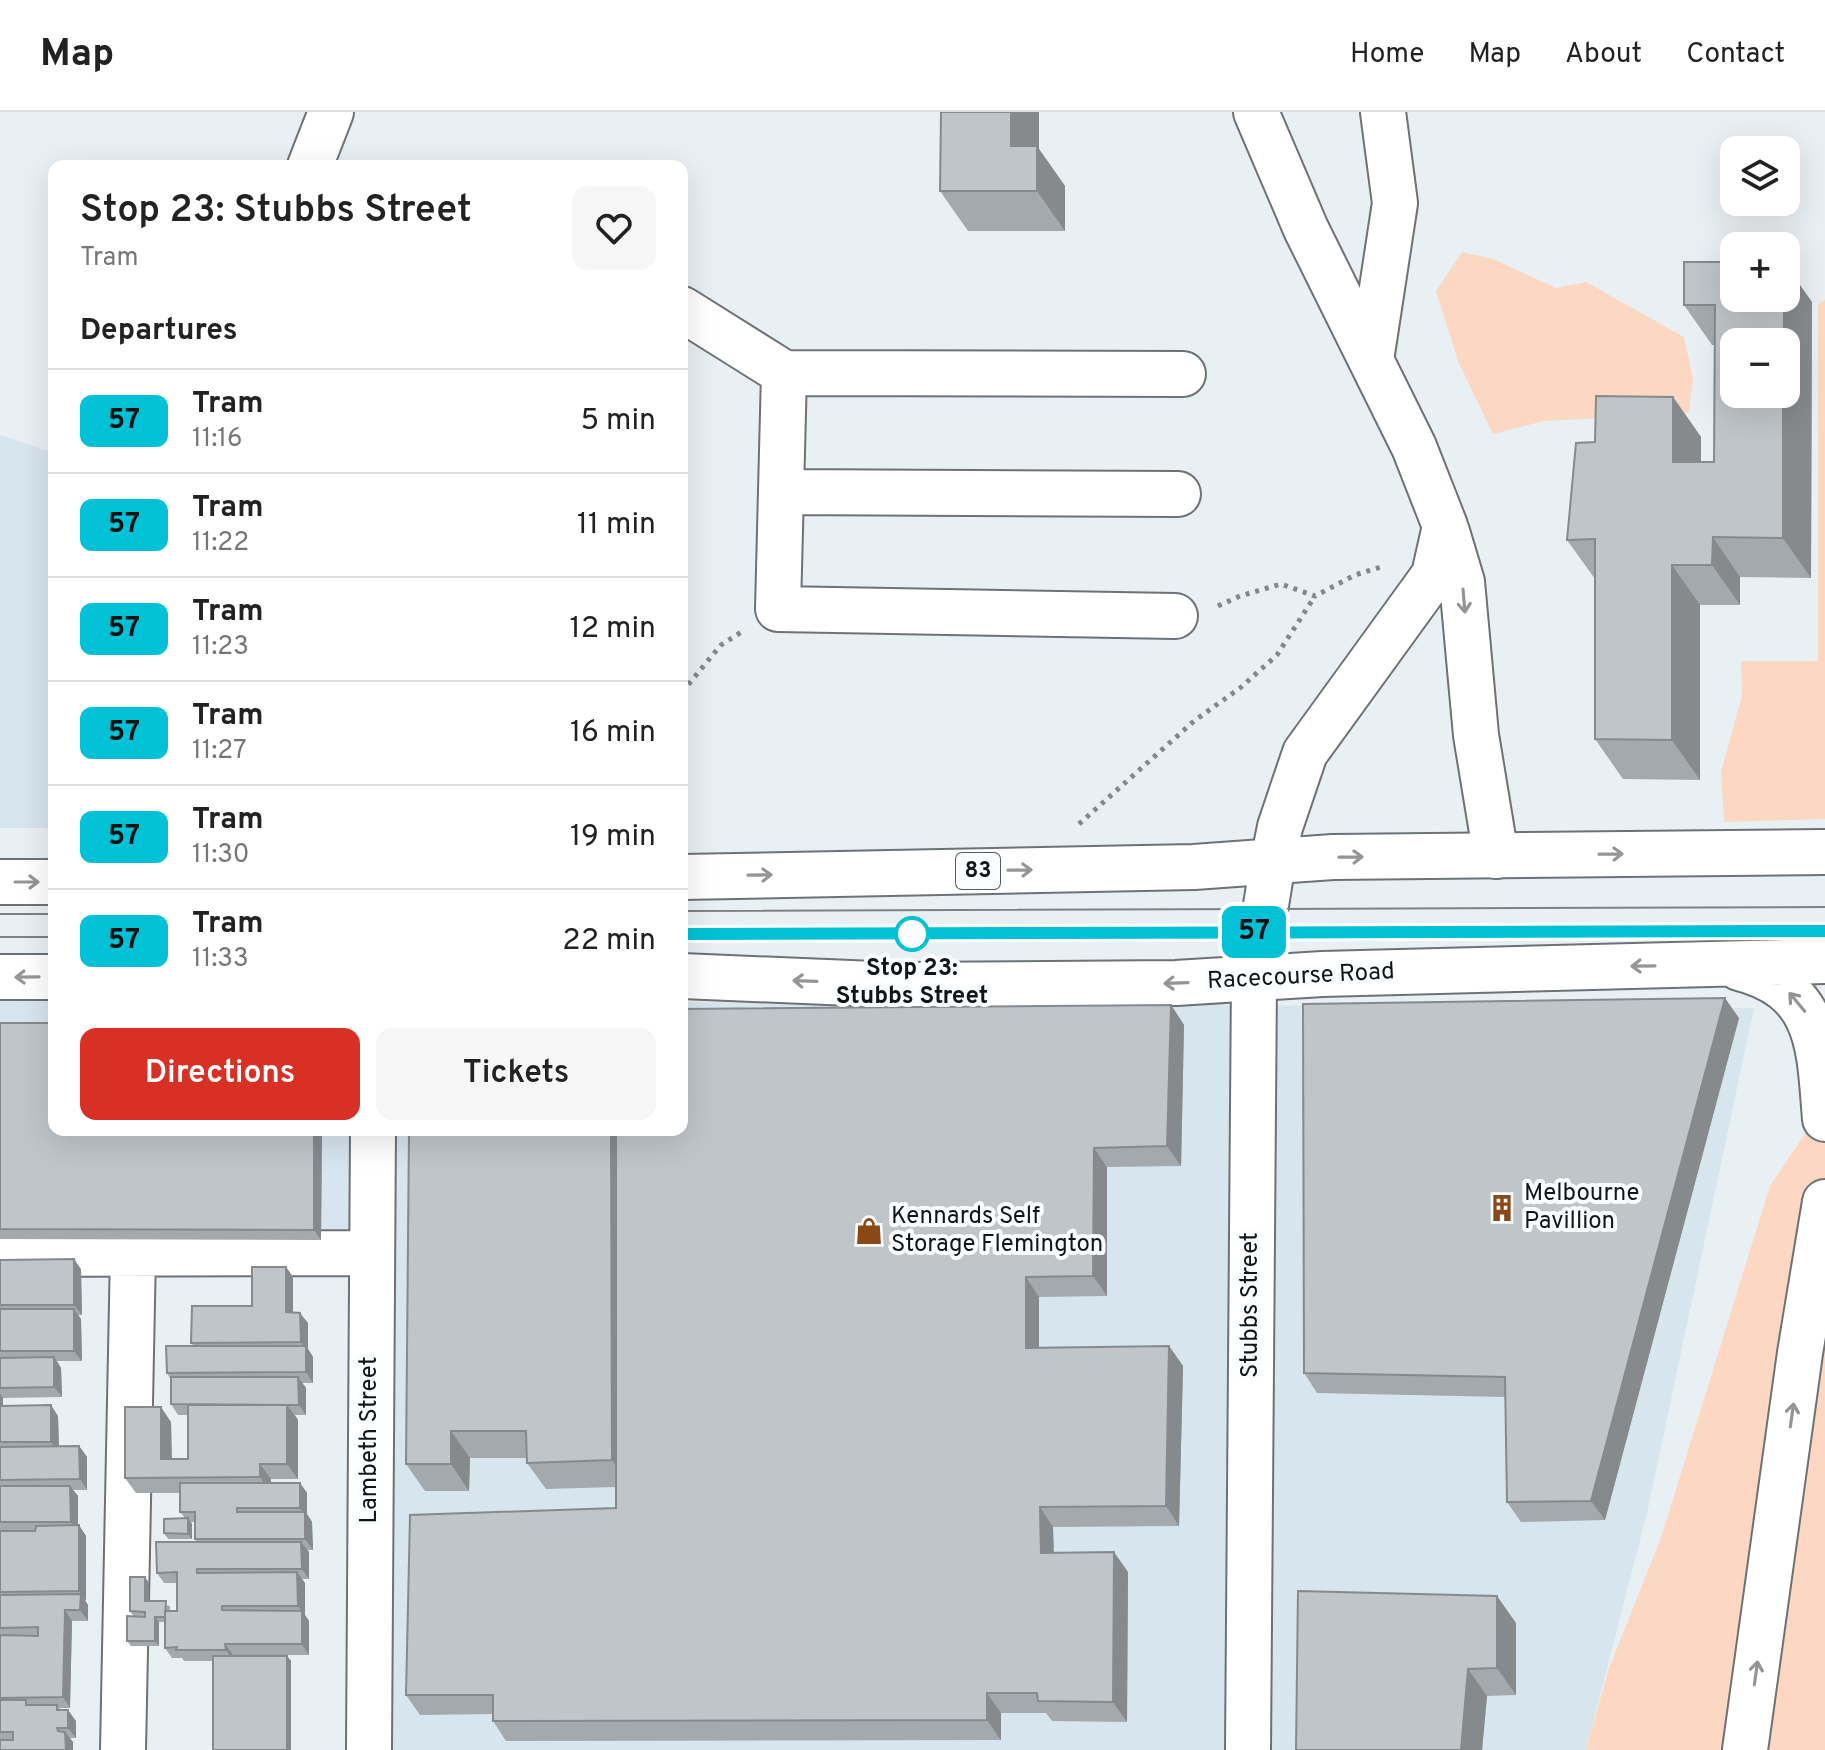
<!DOCTYPE html>
<meta charset="utf-8">
<style>
:root{--surface:#fff;--page:#f6f6f6;--text:#222;--muted:#767676;--line:#e0e0e0;--accent:#d93025}
body{margin:0;font-family:Overpass,sans-serif;background:var(--page);color:var(--text);height:100vh;display:flex;flex-direction:column;font-size:30px;white-space:nowrap}
*{box-sizing:border-box;margin:0}
p{font-size:26px;color:var(--muted)}
.icon{flex:none;width:44px;height:44px;fill:none;stroke:currentColor;stroke-width:2;stroke-linecap:round;stroke-linejoin:round}
.map{position:relative;flex:1;overflow:hidden}
.sheet{position:absolute;left:48px;top:48px;width:640px;height:976px;display:flex;flex-direction:column;background:var(--surface);border-radius:16px;box-shadow:0 8px 32px #0002}
.sheet>*{flex:none}
.badge{padding:0 16px;border-radius:12px;font-size:28px;line-height:52px}
.tools{position:absolute;left:1720px;top:24px;display:grid;gap:16px}
.tools a{display:grid;place-items:center;width:80px;height:80px;border-radius:16px;background:var(--surface);box-shadow:0 8px 32px #0002;font-size:40px}
.map>.badge{position:absolute;translate:-50% -50%;box-shadow:0 0 0 4px #fff}
h2{padding:0 32px;font-size:30px;line-height:72px}
.round{display:grid;place-items:center;flex:none;width:84px;height:84px;border-radius:16px;background:var(--page)}
.overview{display:flex;align-items:center;justify-content:space-between;height:136px;padding:0 32px}
h1{font-size:38px;font-weight:600;line-height:60px}
.button{display:flex;gap:16px;margin-top:auto;padding:16px 32px}
.button a{flex:1;height:92px;border-radius:16px;background:var(--accent);color:#fff;font-size:32px;font-weight:600;line-height:92px;text-align:center}
.button a+a{background:var(--page);color:var(--text)}
ul{padding:0;list-style:none}
li{display:flex;align-items:center;gap:24px;height:104px;padding:0 32px;border-top:2px solid var(--line)}
li div{flex:1}
li b{display:block;font-size:30px}
li em{font-style:normal}
li .badge{min-width:88px;font-weight:700;text-align:center}
header{display:flex;align-items:center;gap:48px;box-sizing:border-box;height:112px;padding:0 40px;background:var(--surface);border-bottom:2px solid var(--line)}
header strong{font-size:38px}
nav{display:flex;gap:44px;margin-inline-start:auto;font-size:28px}
.map>svg:first-child{display:block}
.built{fill:#d7e5ee}
.green{fill:#fcd7c1}
.lines{fill:none;stroke-linecap:round;stroke-linejoin:round}
.minor-casing{stroke:#6c7275;stroke-width:48}
.highway-casing{stroke:#6c7275;stroke-width:48}
.path{stroke:#83878a;stroke-width:5;stroke-dasharray:4 6;stroke-linecap:butt}
.minor{stroke:#fff;stroke-width:44}
.highway{stroke:#fff;stroke-width:44}
.tram{stroke:#7c8183;stroke-width:2}
.wall{fill:#a4a9ad}
.shaded-wall{fill:#868a8d}
.building{fill:#bfc5c9;stroke:#868a8d;stroke-width:2}
.oneway{stroke:#949596}
.line-casing{stroke:#fff;stroke-width:18}
.line{stroke:#00c1d5;stroke-width:12}
.stop-dot{fill:#fff;stroke:#00c1d5;stroke-width:4}
.labels{text-anchor:middle;dominant-baseline:central;stroke-width:8;stroke-linejoin:round;paint-order:stroke}
.shield{fill:#f9fdff;stroke:#575a5b;stroke-width:2}
.shield-label{font-size:22px;font-weight:bold;fill:#121415}
.stop-label{font-size:24px;font-weight:bold;fill:#121415;stroke:#f9fdff}
.street-label{font-size:24px;fill:#121415;stroke:#f9fdff}
.poi-label{font-size:24px;fill:#121415;stroke:#f9fdff;text-anchor:start}
</style>
<header>
<strong>Map</strong>
<nav><a>Home</a><a>Map</a><a>About</a><a>Contact</a></nav>
</header>
<div class="map">
<svg width="1825" height="1638" viewBox="0 0 1825 1638">
<rect width="100%" height="100%" fill="#e9f0f4"/>
<path class="built" d="M0,323l54,18v375h-54z
M0,889h54v129h628v-128l1072,6 -107,505 -61,237h-1217l2,-497 -371,1z"/>
<path class="green" d="M1462,140l31,7 63,29 30,-6 98,55 9,41 -4,34 -23,8 -62,-2 -60,3 -51,13 -35,-73 -22,-70z
M1825,188v519l-101,3 -3,-50 21,-76 -1,-35h77v-357z
M1825,992v646h-239l22,-79 53,-133 109,-352z"/>
<g class="lines">
<g class="minor-casing">
<path id="minor" d="M1256,0l50,117 108,218 31,79 -11,49 -129,178 -25,74 -7,35
M310,54l21,-54
M682,197l102,64 399,1
M1371,248l24,-157 -12,-91
M784,261l-6,236 397,7
M781,380l397,2
M1447,420l15,50 14,153 20,121
M0,1142l371,-1
M123,1638l10,-497
M369,1638l4,-620
M1248,1638l6,-771"/>
</g>
<g class="highway-casing">
<path id="highway" d="M682,765l512,-10 139,-10 492,-5
M0,770h54
M1739,856c82,21 80,79 86,151
M682,864l216,9 278,-2 146,-9 503,-13
M0,865h54
M1254,867l19,-117
M1745,1638l55,-397 25,-151"/>
</g>
<path class="path" d="M1218,494l22,-10 41,-12 34,12 40,-21 29,-9
M682,580l39,-47 22,-14
M1079,712l115,-103 46,-33 37,-33 38,-59"/>
<use href="#minor" class="minor"/>
<use href="#highway" class="highway"/>
<path class="tram" d="M682,799l1143,-4
M0,802h54
M682,822l1143,-3
M0,825h54"/>
</g>
<path class="wall" d="M1039,37l26,37v45h-97l-28,-40z
M1812,190l-1,276 -71,-1v28h-40v175l-77,-1 -28,-40v-160l-28,-39 28,-98 78,-45 28,40v25h13v-117h-2l-28,-40z
M1171,893l13,20 -3,141 -74,1v129l-68,1v50l130,-1 14,20 -4,160 -126,1 1,26 74,19 -1,150 -75,-1 -6,-8h-45v27l-495,1 -13,-20v-7l-73,1 -14,-20 210,-187v-21l-70,2 -19,-26v-5h-57l-1,33h-44l-19,-27 3,-334z
M1739,906l-134,502 -84,2 -14,-20 -2,-105 -188,-4 -13,-20z
M0,911l54,107h268l-1,110 -321,-1z
M0,1148l81,9 1,46h-4l3,4 1,42h-25l4,7 1,29 -59,1v8l55,10 1,30h20l8,11v33h-14l5,6v29l8,11 -1,65 3,4v16h-16l-2,87h-11l17,13v17h-6l3,4 -73,8z
M286,1155l7,10v36l15,10v26l5,8v26h-11l4,5v27h-11l3,5v59h-27v4h29l7,10v21l5,8 1,28h-6l2,2v27h-7l3,4v32l4,6v34h-76l54,1 4,5v89h-78v-89h-29l-2,-3h-10l-7,-10v-26h-6v24h-28l-4,-5 7,-24 -4,-6 15,-34 4,6v18l21,5v5h7v-28h-13l-7,-10 40,-31 -2,-3v-17h-4l1,2v15h-24l-4,-6 21,-15 -5,-6v-19h-44l-11,-15 46,-56 1,37h16v-44h-10l-7,-11v-24l-4,-7 27,-27 -3,-3 61,-37z
M1516,1511v72l-29,1 -5,54h-186z"/>
<path class="shaded-wall" d="M1011,0h28v37l26,37v45l-28,-40 -26,-45z
M1786,153l26,37 -1,276 -28,-40v-144h3v-52h-2v-44h2z
M1673,285l28,40v65l-28,-40z
M1713,425l27,40v28l-28,-40z
M1672,453l28,40v175l-28,-40z
M1725,886l14,20 -134,502 -14,-19z
M1171,893l13,20 -3,141 -14,-20z
M314,1018h8l-1,110 -7,-10z
M611,1018h19l1,356 -19,-26z
M1094,1036l13,19v129l-14,-20z
M74,1147l7,10 1,46 -8,-10z
M286,1155l7,10v46l-7,-11z
M1026,1165l13,20v70l-13,-19z
M74,1197l7,10 1,42 -8,-10z
M300,1201l8,10v26l5,8v26l-7,-11v-22l-5,-8z
M1169,1234l14,20 -4,160 -13,-20z
M54,1245l7,11 1,29 -8,-10z
M298,1265l8,11v27l-7,-10z
M0,1282l3,4v13l-3,-4z
M51,1293l7,11 1,36 -8,-10z
M287,1293l11,15v59l-11,-15z
M161,1295l10,15 1,53 -11,-16z
M451,1319l19,27 -1,33 -18,-27z
M79,1334l8,11v33l-7,-11z
M260,1352l11,15v14l-11,-16z
M300,1371l7,10v21l5,8 1,28 -8,-11v-23l-5,-8z
M70,1374l8,10v36l-7,-10z
M1040,1395l13,20 1,46 -13,-20z
M188,1406l4,6v15l-4,-5z
M79,1413l7,11v65l-7,-10z
M301,1430l8,10v27l-7,-10z
M1114,1440l14,20 -1,150 -14,-20z
M297,1460l8,11v32l4,6v34l-7,-11v-32l-4,-6z
M145,1465l4,6v23l-4,-5z
M81,1482l7,11v16l-8,-11z
M1497,1484l19,27v72l-19,-27z
M65,1498l7,11 -2,87 -7,-11z
M155,1505l4,5v24l-4,-5z
M225,1532l8,11v6l-7,-11z
M287,1544l4,5v89h-4z
M1468,1557l19,27 -5,54h-21z
M987,1581l14,20v27l-14,-20z
M68,1598l8,11v17l-8,-10z
M65,1620l8,10v8h-7z"/>
<path class="building" d="M941,0h70v34h26v45h-97z
M1684,150h50v36h50v44h-50v52h49v144l-70,-1 -1,28h-40v175l-77,-1v-200l-28,1 9,-97 19,-1 1,-46 77,1v65h41l1,-157h-31z
M1725,886l-134,503 -84,1 -2,-125 -201,-4 -1,-369z
M1171,893l-4,141 -73,2 -1,128 -67,1v71l143,-2 -3,160 -126,1 1,46 73,-1 -1,150 -75,-1 -1,-8h-50v27l-494,1v-26h-87l4,-180 206,-7v-378h66v-121z
M0,911h54v107h260v100l-314,-1z
M409,1018h202l1,330 -85,3 -1,-32h-75v33h-45z
M74,1147v46h-74v-45z
M252,1155h34v45l14,1 1,29 -110,1 1,-37h60z
M0,1197h74v42h-74z
M166,1234h140v26l-139,1z
M54,1245v30l-54,1v-30z
M171,1265h127l1,28 -128,-1z
M51,1293v37h-51v-36z
M188,1293h99v59h-27v13l-135,1v-71h36v52h27z
M79,1334l1,33 -80,1v-33z
M180,1371h120v25h-63v4h68v27h-110v-27h-15z
M0,1374h70l1,36h-71z
M188,1406v16l-24,-1v-14z
M79,1413v66l-79,1v-61h35l1,-5z
M156,1430h145l1,27h-105v4l100,-1 1,34h-76v4l80,1v33h-77l1,6h-50l1,-3 -12,1v-37h12v-39l-20,1z
M130,1465h15v24h21l-1,16h-10v24h-28v-25l18,1v-5l-15,-1z
M1298,1479l199,5v72l-29,1 -7,81h-165z
M81,1482l-1,16h-15l-2,87 -63,1v-63l38,1v-9l-38,1v-33z
M213,1544h74v94h-74z
M0,1588h26v5h31v5h11v18h-11l1,3 7,1 1,18h-66v-10h13v-8h-13z"/>
<defs><path id="oneway-shaft" d="M-6 0H5M1.5-3L5.5 0L1.5 3" fill="none" stroke-width="1.6" stroke-linecap="round" stroke-linejoin="round" transform="scale(2)"/></defs>
<g class="oneway">
<use href="#oneway-shaft" transform="translate(1464 489) rotate(85)"/>
<use href="#oneway-shaft" transform="translate(1611 742) rotate(-1)"/>
<use href="#oneway-shaft" transform="translate(1351 745) rotate(-1)"/>
<use href="#oneway-shaft" transform="translate(1020 758) rotate(-1)"/>
<use href="#oneway-shaft" transform="translate(760 763) rotate(-1)"/>
<use href="#oneway-shaft" transform="translate(27 770)"/>
<use href="#oneway-shaft" transform="translate(1643 854) rotate(179)"/>
<use href="#oneway-shaft" transform="translate(27 865) rotate(179)"/>
<use href="#oneway-shaft" transform="translate(805 869) rotate(-178)"/>
<use href="#oneway-shaft" transform="translate(1176 871) rotate(178)"/>
<use href="#oneway-shaft" transform="translate(1797 890) rotate(-130)"/>
<use href="#oneway-shaft" transform="translate(1792 1303) rotate(-82)"/>
<use href="#oneway-shaft" transform="translate(1756 1561) rotate(-82)"/>
</g>
<g class="lines">
<g class="line-casing">
<path id="line" d="M682,822l1143,-3"/>
</g>
<use href="#line" class="line"/>
</g>
<defs>
<g id="building-bare" transform="scale(2.16)"><path d="M-4-6H4V6H1V3H-1V6H-4ZM-2.5-4.3h1.7v1.8h-1.7ZM.8-4.3h1.7v1.8H.8ZM-2.5-1h1.7V.8h-1.7ZM.8-1h1.7V.8H.8Z" fill="#8a4815" stroke="#f9fdff" stroke-width="2.5" paint-order="stroke"/></g>
<g id="shop-bare" transform="scale(2.16)"><path d="M-5-2.5h2.3a2.7 3.5 0 0 1 5.4 0H5L5.5 6h-11ZM-1.5-2.5h3a1.5 2.3 0 0 0-3 0Z" fill="#8a4815" stroke="#f9fdff" stroke-width="2.5" paint-order="stroke"/></g>
</defs>
<g fill-rule="evenodd">
<use href="#building-bare" x="1502" y="1096"/>
<use href="#shop-bare" x="869" y="1119"/>
</g>
<circle class="stop-dot" cx="912" cy="822" r="16"/>
<g class="labels">
<rect class="shield" x="956" y="741" width="44" height="36" rx="6"/>
<g class="shield-label">
<text x="978" y="759">83</text>
</g>
<g class="stop-label">
<text x="912" y="857">Stop 23:<tspan x="912" dy="28">Stubbs Street</tspan></text>
</g>
<g class="street-label">
<text transform="translate(1301 865) rotate(-3)">Racecourse Road</text>
<text transform="translate(1251 1193) rotate(-90)">Stubbs Street</text>
<text transform="translate(370 1328) rotate(-90)">Lambeth Street</text>
</g>
<g class="poi-label">
<text x="1524" y="1082">Melbourne<tspan x="1524" dy="28">Pavillion</tspan></text>
<text x="891" y="1105">Kennards Self<tspan x="891" dy="28">Storage Flemington</tspan></text>
</g>
</g>
</svg>
<div class="tools">
<a><svg class="icon" aria-label="layers" viewBox="0 0 24 24"><path d="M12 4l9 5-9 5-9-5zM3 14l9 5 9-5"/></svg></a>
<a>+</a>
<a>−</a>
</div>
<b class="badge" style="left:1254px;top:820px;background:#00c1d5;color:#111">57</b>
<section class="sheet">
<div class="overview"><div><h1>Stop 23: Stubbs Street</h1><p>Tram</p></div><a class="round"><svg class="icon" aria-label="heart" viewBox="0 0 24 24"><path d="M12 20l-8-8c-3-5 5-10 8-4 3-6 11-1 8 4z"/></svg></a></div>
<h2>Departures</h2>
<ul>
<li><span class="badge" style="background:#00c1d5;color:#111">57</span><div><b>Tram</b><p>11:16</p></div><em>5 min</em></li>
<li><span class="badge" style="background:#00c1d5;color:#111">57</span><div><b>Tram</b><p>11:22</p></div><em>11 min</em></li>
<li><span class="badge" style="background:#00c1d5;color:#111">57</span><div><b>Tram</b><p>11:23</p></div><em>12 min</em></li>
<li><span class="badge" style="background:#00c1d5;color:#111">57</span><div><b>Tram</b><p>11:27</p></div><em>16 min</em></li>
<li><span class="badge" style="background:#00c1d5;color:#111">57</span><div><b>Tram</b><p>11:30</p></div><em>19 min</em></li>
<li><span class="badge" style="background:#00c1d5;color:#111">57</span><div><b>Tram</b><p>11:33</p></div><em>22 min</em></li>
</ul>
<div class="button"><a>Directions</a><a>Tickets</a></div>
</section>
</div>
